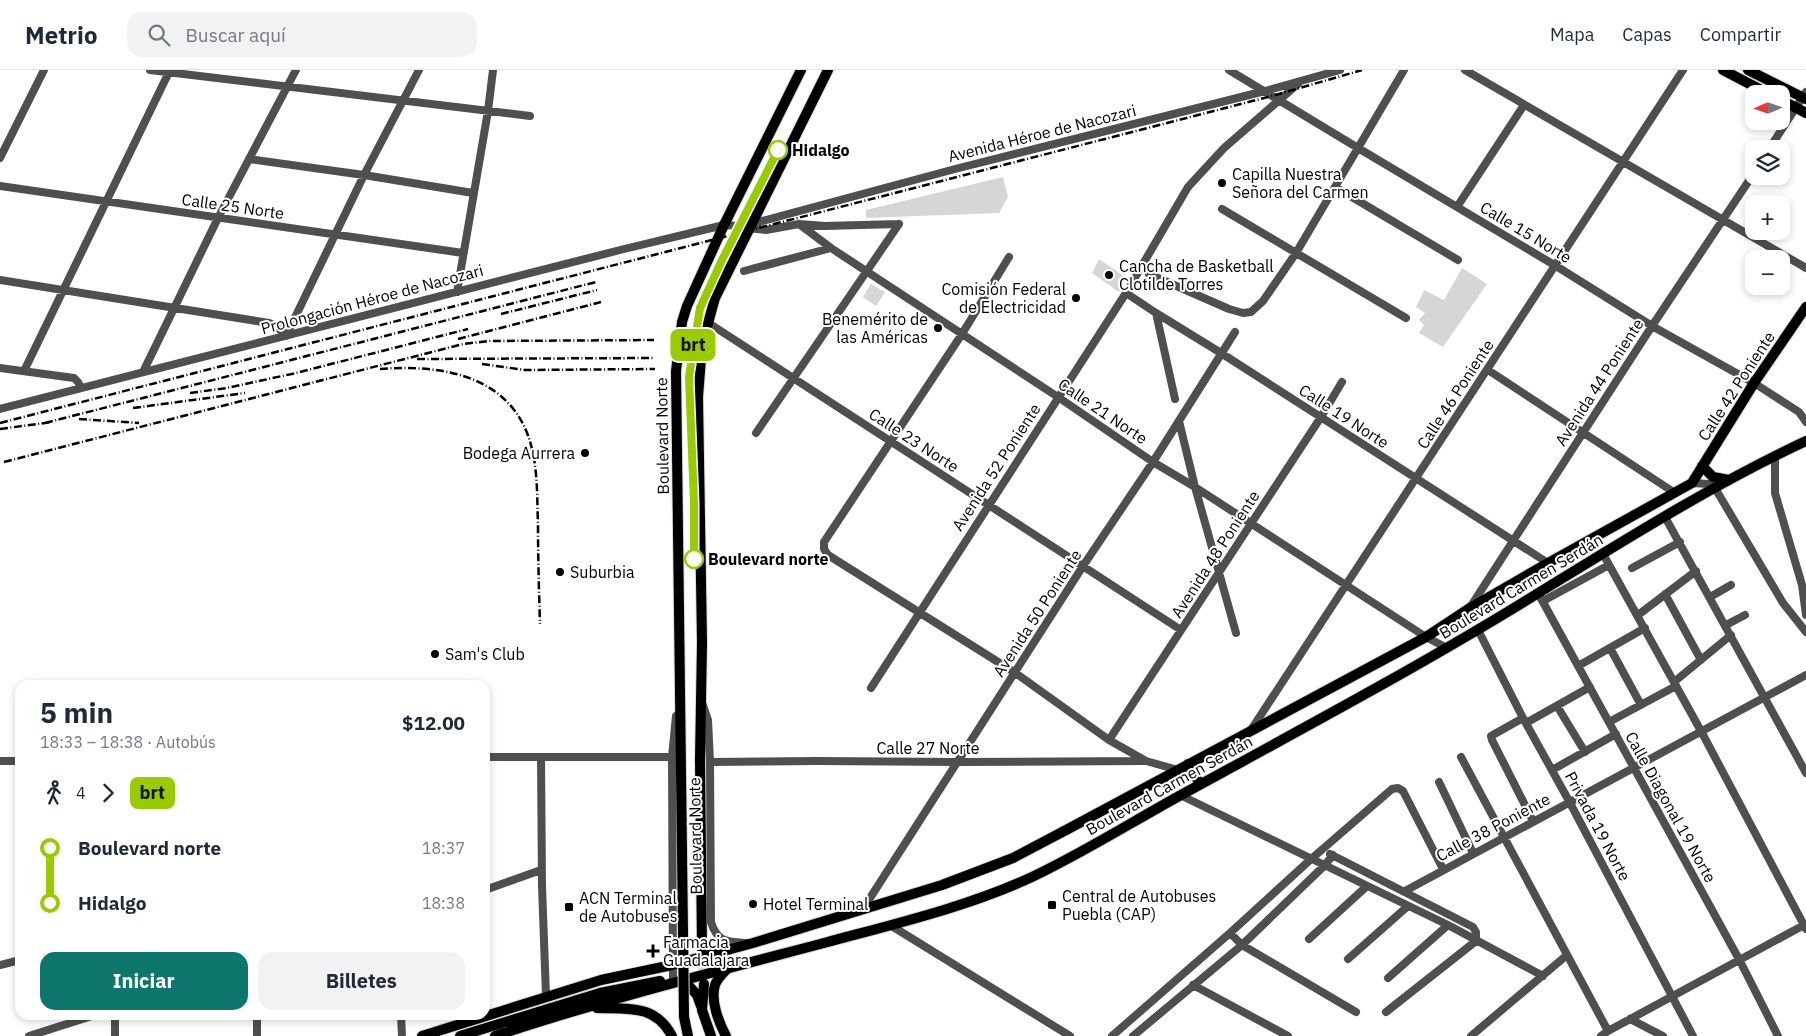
<!DOCTYPE html>
<html lang="es">
<meta charset="utf-8">
<style>
:root{--surface:#fff;--page:#f2f2f3;--text:#1f2937;--muted:#747a83;--line:#e0e1e3;--accent:#0f766e}
body{margin:0;font-family:"IBM Plex Sans",sans-serif;background:var(--page);color:var(--text);height:100vh;display:flex;flex-direction:column;font-size:19px;white-space:nowrap}
*{box-sizing:border-box;margin:0}
p{font-size:16px;color:var(--muted)}
.icon{flex:none;width:28px;height:28px;fill:none;stroke:currentColor;stroke-width:2;stroke-linecap:round;stroke-linejoin:round}
.map{position:relative;flex:1;overflow:hidden}
.details{position:absolute;left:15px;top:610px;width:475px;height:340px;display:flex;flex-direction:column;background:var(--surface);border-radius:15px;box-shadow:0 2px 8px #0003}
.details>*{flex:none}
.badge{padding:0 10px;border-radius:8px;font-size:18px;line-height:32px}
.needle{width:32px;rotate:268deg}
.controls{position:absolute;left:1745px;top:15px;display:grid;gap:10px}
.controls a{display:grid;place-items:center;width:45px;height:45px;border-radius:10px;background:var(--surface);box-shadow:0 2px 8px #0003;font-size:25px}
.map>.badge{position:absolute;translate:-50% -50%;box-shadow:0 0 0 2px #fff}
.legs{display:flex;align-items:center;gap:8px;height:55px;padding:0 25px;font-size:16px}
.legs p{margin-inline-start:auto}
.summary{display:flex;align-items:center;justify-content:space-between;height:85px;padding:0 25px}
h1{font-size:28px;font-weight:700;line-height:38px}
.primary-button{display:flex;gap:10px;margin-top:auto;padding:10px 25px}
.primary-button a{flex:1;height:58px;border-radius:15px;background:var(--accent);color:#fff;font-size:20px;font-weight:700;line-height:58px;text-align:center}
.primary-button a+a{background:var(--page);color:var(--text)}
ul{padding:0 25px;list-style:none}
li{display:flex;align-items:center;gap:18px;height:55px;font-size:19px}
li i{display:grid;place-items:center;width:8px;height:100%;margin:0 6px;background:currentColor}
li i::after{content:'';width:12px;height:12px;margin:-6px;border:4px solid;border-radius:50%;background:var(--surface)}
li p{margin-inline-start:auto}
li:first-child i{background:linear-gradient(#0000 50%,currentColor 0)}
li:last-child i{background:linear-gradient(currentColor 50%,#0000 0)}
header{display:flex;align-items:center;gap:30px;box-sizing:border-box;height:70px;padding:0 25px;background:var(--surface);border-bottom:1px solid var(--line)}
header strong{font-size:24px}
nav{display:flex;gap:28px;margin-inline-start:auto;font-size:18px}
.search{width:350px;height:45px;background:var(--page);display:flex;align-items:center;gap:12px;box-sizing:border-box;padding:0 18px;border-radius:15px;color:var(--muted);font-size:19px}
.map>svg:first-child{display:block}
.green{fill:#d6d6d6}
.lines{fill:none;stroke-linecap:round;stroke-linejoin:round}
.major-tunnel{stroke:#d9d9d9;stroke-width:10;stroke-dasharray:10 5;stroke-linecap:butt}
.major-casing{stroke:#dbdbdb;stroke-width:12}
.minor{stroke:#4f4f4f;stroke-width:8}
.major{stroke:#000;stroke-width:10}
.rail{stroke:#000;stroke-width:2.5;stroke-dasharray:8 2.5 1 2.5;stroke-linecap:butt}
.major-bridge-casing{stroke:#dbdbdb;stroke-width:12;stroke-linecap:butt}
.major-bridge{stroke:#000;stroke-width:10}
.line-1-casing{stroke:#fff;stroke-width:11}
.line-1{stroke:#9c0;stroke-width:8}
.stop-1-dot{fill:#fff;stroke:#9c0;stroke-width:2.5}
.poi-dot{fill:#000;stroke:#fff;stroke-width:2}
.labels{text-anchor:middle;dominant-baseline:central;stroke-width:4;stroke-linejoin:round;paint-order:stroke}
.street-label{font-size:16px;fill:#000;stroke:#fff}
.stop-label{font-size:16px;font-weight:bold;fill:#000;stroke:#fff;text-anchor:start}
.poi-label{font-size:16px;fill:#000;stroke:#fff;text-anchor:start}
</style>
<header>
<strong>Metrio</strong>
<div class="search"><svg class="icon" aria-label="search" viewBox="0 0 24 24"><circle cx="10" cy="10" r="6"/><path d="M15 15l6 6"/></svg>Buscar aquí</div>
<nav><a>Mapa</a><a>Capas</a><a>Compartir</a></nav>
</header>
<div class="map">
<svg width="1806" height="966" viewBox="0 0 1806 966">
<rect width="100%" height="100%" fill="#fff"/>
<path class="green" d="M1003,107l5,20 -9,16 -133,5v-8z
M1099,189l28,19 -8,14 -27,-19z
M1462,198l25,16 -44,63 -24,-14 5,-8 -5,-5 6,-7 -9,-6 8,-17 20,10z
M871,214l14,8 -9,14 -13,-9z"/>
<g class="lines">
<path class="major-tunnel" d="M702,880l2,33"/>
<g class="major-casing">
<path id="major" d="M1723,0l46,24
M1748,0l58,29
M1781,30l25,13
M1702,396l11,11 16,3
M1188,694l12,20
M683,862l-7,-561 6,-49 5,-16 37,-81 77,-155
M702,879l-2,-190 2,-117 -4,-245 4,-52 13,-47 113,-228
M704,914l-2,26 9,26
M690,917l7,8 4,11
M597,938c31,1 58,-4 75,28
M422,966l179,-56 71,-15 81,-22 189,-58 71,-27 55,-29 358,-192 44,-29 78,-45 144,-80 62,-100 52,-76
M460,966l140,-43 60,-12
M495,966c108,-36 219,-64 329,-93 70,-19 143,-36 208,-66 55,-26 106,-59 160,-88 106,-58 213,-115 317,-178 97,-59 194,-122 297,-170
M726,966c-7,-13 -16,-36 -11,-51 2,-6 7,-11 12,-16"/>
</g>
<path class="minor" d="M150,0l380,46
M1229,0l129,78 198,118 96,60 102,57 45,29 7,10
M1465,0l341,198
M1769,79l37,-57
M0,88l44,-88
M249,89l115,16 109,18
M0,116l463,67
M1335,117l123,73
M1457,137l67,-102
M1222,139l184,109
M799,154l32,24 227,149 95,65 42,25 231,150 21,11
M747,158l19,2 33,-6 26,2 74,-2
M1009,187l-47,77 -138,208v7l4,6 186,117 95,68 37,21 32,9
M744,201l87,-23
M1149,204l80,35 14,4 8,-1 12,-11 33,-48 108,-183
M0,210l269,43 7,3 10,10 78,-161 55,-105
M457,222l31,-181 5,-41
M1126,223l30,20 65,40 327,210
M1156,243l19,86
M707,252l474,308
M0,298l74,10 4,4 3,6
M1488,300l187,123
M24,301l146,-301
M143,302l75,-154 78,-148
M0,339l620,-159 104,-25 14,1 13,-2 204,-55 310,-78 75,-21
M1179,351l16,66 41,146
M756,363l143,-209
M1775,385v38l27,92 4,30
M1692,413l17,1 6,4 68,115 23,29
M1665,447l141,256
M1603,484l98,177 105,198
M1632,498l48,-26
M1538,523l202,368 38,75
M1665,524l36,66
M1710,527l21,-12
M1543,531l66,-36
M1471,536l181,-280 102,-153
M1638,545l58,-44
M1726,555l19,-10
M1478,560l45,88 46,83 124,235
M1610,578l31,57
M1578,596l67,-38
M1674,612l57,-47
M871,618l255,-395 62,-106 36,-39 75,-65
M703,635l5,15 2,42 1,160c6,20 16,20 35,21
M1557,636l28,46
M1523,648l-32,18 1,4 41,81
M1609,652l67,-36
M1526,653l64,-36
M1251,660l432,-660
M1109,670l212,-323 21,-35
M485,687h190
M541,687l1,129 4,110
M1461,687l147,274
M0,691h20
M710,692l107,-1 140,1 187,-1
M1552,700l64,-36
M1439,712l34,71
M1180,725l268,130 95,51
M1330,784l143,73 3,5v9
M485,820l56,-20
M1405,821l401,-216
M863,839l220,-343 70,-104 82,-130
M890,855l180,111
M1230,863l12,12 114,67
M1309,869l58,-53
M1348,889l60,-53
M0,895l20,-5
M1388,908l60,-53
M673,913l-1,-226 4,-41
M1193,915l95,51
M1386,942l90,-71
M115,945v21
M257,945v21
M401,945l1,21
M1630,949l33,17
M29,966l66,-21
M1112,966l118,-103 80,-73 82,-71 6,-1 5,3 40,78
M1133,966l109,-91 82,-79 9,-11
M1471,966l96,-81
M1601,966l7,-5 198,-107"/>
<use href="#major" class="major"/>
<path class="rail" d="M501,244l96,-24
M458,269l143,-37
M417,289l238,-1
M482,294l43,6 130,-1
M380,299c64,-5 135,7 152,80 6,25 5,51 6,76 0,33 1,66 2,99
M190,323l37,-5 69,-15 172,-44
M133,338l112,-15
M79,349l60,4
M0,353l1272,-327 90,-26
M45,353l551,-141
M0,359l52,-7
M4,392l459,-118 26,-3 165,-1"/>
<g class="major-bridge-casing">
<path id="major-bridge" d="M683,862l1,85 4,19"/>
</g>
<use href="#major-bridge" class="major-bridge"/>
</g>
<g class="lines">
<g class="line-1-casing">
<path id="line-1" d="M694,489v-56l-5,-126 11,-69 22,-48 56,-110"/>
</g>
<use href="#line-1" class="line-1"/>
</g>
<g class="stop-1-dot">
<circle cx="778" cy="80" r="9"/>
<circle cx="694" cy="489" r="9"/>
</g>
<g class="poi-dot">
<circle cx="1222" cy="113" r="5"/>
<circle cx="1109" cy="205" r="5"/>
<circle cx="1076" cy="228" r="5"/>
<circle cx="938" cy="258" r="5"/>
<circle cx="585" cy="383" r="5"/>
<circle cx="560" cy="502" r="5"/>
<circle cx="435" cy="584" r="5"/>
<circle cx="753" cy="834" r="5"/>
<rect x="1047" y="830" width="10" height="10" rx="2.5"/>
<rect x="564" y="832" width="10" height="10" rx="2.5"/>
<path d="M650.5 873.5h5v5h5v5h-5v5h-5v-5h-5v-5h5z"/>
</g>
<g class="labels">
<g class="street-label">
<text transform="translate(1042 63) rotate(-14)">Avenida Héroe de Nacozari</text>
<text transform="translate(233 136) rotate(8)">Calle 25 Norte</text>
<text transform="translate(1526 162) rotate(31)">Calle 15 Norte</text>
<text transform="translate(372 229) rotate(-15)">Prolongación Héroe de Nacozari</text>
<text transform="translate(1599 312) rotate(-57)">Avenida 44 Poniente</text>
<text transform="translate(1736 316) rotate(-57)">Calle 42 Poniente</text>
<text transform="translate(1455 324) rotate(-57)">Calle 46 Poniente</text>
<text transform="translate(1103 341) rotate(34)">Calle 21 Norte</text>
<text transform="translate(1344 346) rotate(33)">Calle 19 Norte</text>
<text transform="translate(662 366) rotate(-91)">Boulevard Norte</text>
<text transform="translate(914 370) rotate(33)">Calle 23 Norte</text>
<text transform="translate(996 397) rotate(-57)">Avenida 52 Poniente</text>
<text transform="translate(1215 484) rotate(-57)">Avenida 48 Poniente</text>
<text transform="translate(1521 516) rotate(-31)">Boulevard Carmen Serdán</text>
<text transform="translate(1037 543) rotate(-57)">Avenida 50 Poniente</text>
<text x="928" y="678">Calle 27 Norte</text>
<text transform="translate(1169 715) rotate(-29)">Boulevard Carmen Serdán</text>
<text transform="translate(1671 737) rotate(61)">Calle Diagonal 19 Norte</text>
<text transform="translate(1598 756) rotate(62)">Privada 19 Norte</text>
<text transform="translate(1493 757) rotate(-28)">Calle 38 Poniente</text>
<text transform="translate(695 766) rotate(-91)">Boulevard Norte</text>
</g>
<g class="stop-label">
<text x="792" y="80">Hidalgo</text>
<text x="708" y="489">Boulevard norte</text>
</g>
<g class="poi-label">
<text x="1232" y="104">Capilla Nuestra<tspan x="1232" dy="18">Señora del Carmen</tspan></text>
<text x="1119" y="196">Cancha de Basketball<tspan x="1119" dy="18">Clotilde Torres</tspan></text>
<text x="1066" y="219" text-anchor="end">Comisión Federal<tspan x="1066" dy="18">de Electricidad</tspan></text>
<text x="928" y="249" text-anchor="end">Benemérito de<tspan x="928" dy="18">las Américas</tspan></text>
<text x="575" y="383" text-anchor="end">Bodega Aurrera</text>
<text x="570" y="502">Suburbia</text>
<text x="445" y="584">Sam's Club</text>
<text x="1062" y="826">Central de Autobuses<tspan x="1062" dy="18">Puebla (CAP)</tspan></text>
<text x="579" y="828">ACN Terminal<tspan x="579" dy="18">de Autobuses</tspan></text>
<text x="763" y="834">Hotel Terminal</text>
<text x="663" y="872">Farmacia<tspan x="663" dy="18">Guadalajara</tspan></text>
</g>
</g>
</svg>
<div class="controls">
<a><svg class="needle" viewBox="-14 -14 28 28"><path d="M0-13l5 13h-10z" fill="#e53935"/><path d="M0 13l5-13h-10z" fill="#747a83"/></svg></a>
<a><svg class="icon" aria-label="layers" viewBox="0 0 24 24"><path d="M12 4l9 5-9 5-9-5zM3 14l9 5 9-5"/></svg></a>
<a>+</a>
<a>−</a>
</div>
<b class="badge" style="left:693px;top:275px;background:#9c0;color:#111">brt</b>
<section class="details">
<div class="summary"><div><h1>5 min</h1><p>18:33 – 18:38 · Autobús</p></div><b>$12.00</b></div>
<div class="legs"><svg class="icon" aria-label="walk" viewBox="0 0 24 24"><circle cx="13" cy="4" r="2"/><path d="M13 8l-2 6 4 7M11 14l-3 7M7 12l3-4h3l4 4"/></svg>4<svg class="icon" aria-label="forward" viewBox="0 0 24 24"><path d="M9 5l7 7-7 7"/></svg><b class="badge" style="background:#9c0;color:#111">brt</b></div>
<ul>
<li><i style="color:#9c0"></i><b>Boulevard norte</b><p>18:37</p></li>
<li><i style="color:#9c0"></i><b>Hidalgo</b><p>18:38</p></li>
</ul>
<div class="primary-button"><a>Iniciar</a><a>Billetes</a></div>
</section>
</div>
